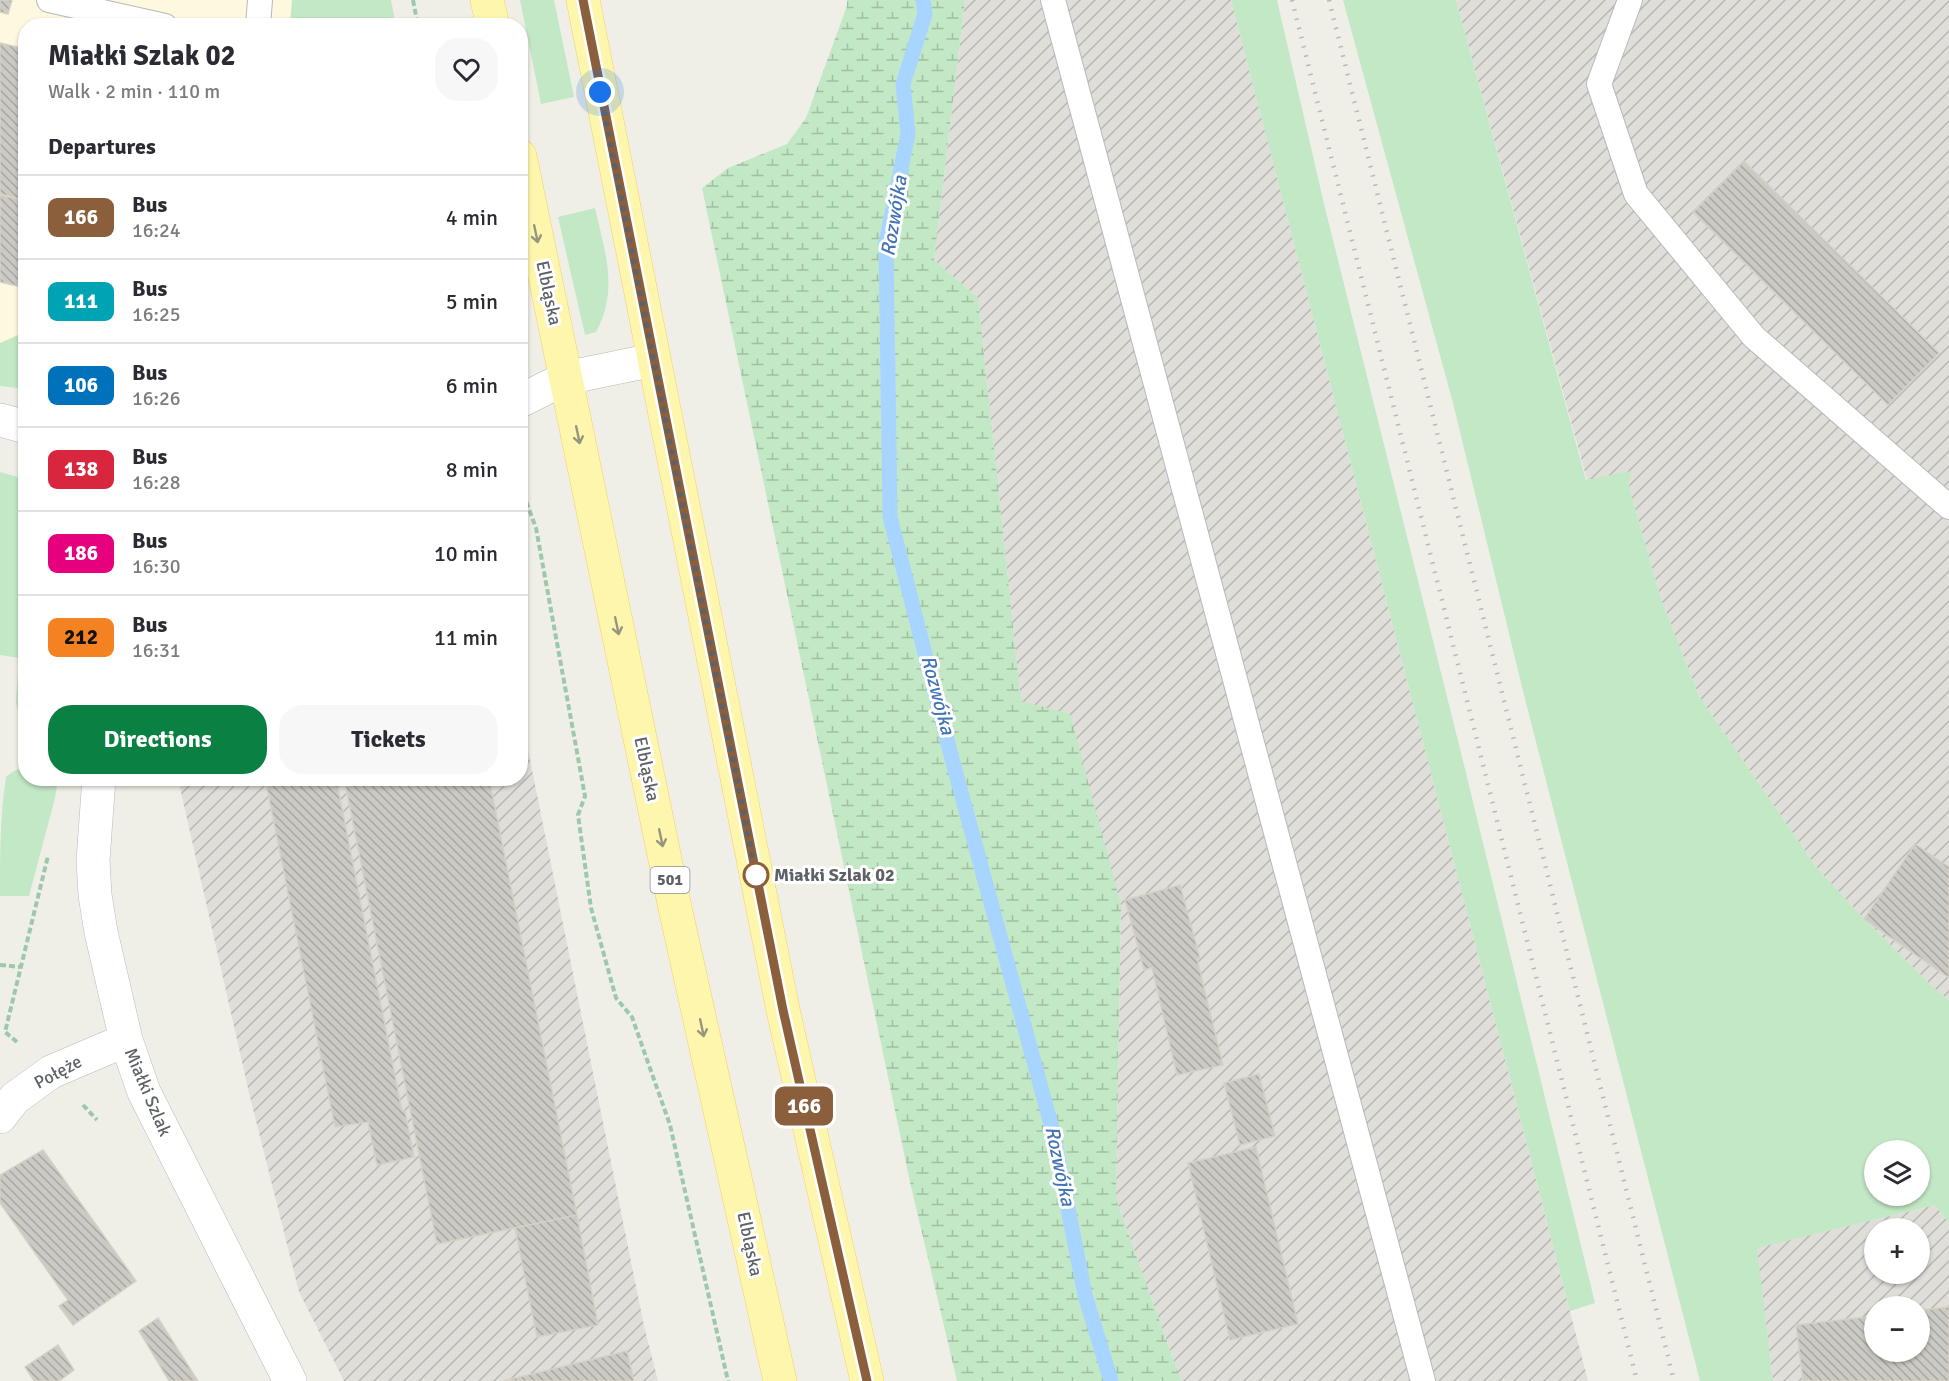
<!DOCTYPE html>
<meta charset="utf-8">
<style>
:root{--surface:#fff;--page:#f7f7f7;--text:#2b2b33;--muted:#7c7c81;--line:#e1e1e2;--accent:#0b8043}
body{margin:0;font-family:Signika,sans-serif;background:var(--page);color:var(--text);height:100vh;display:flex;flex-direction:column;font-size:22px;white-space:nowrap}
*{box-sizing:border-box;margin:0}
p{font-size:20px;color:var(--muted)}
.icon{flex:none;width:33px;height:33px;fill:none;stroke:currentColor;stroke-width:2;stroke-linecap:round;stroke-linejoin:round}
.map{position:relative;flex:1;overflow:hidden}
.sheet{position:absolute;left:18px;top:18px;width:510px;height:768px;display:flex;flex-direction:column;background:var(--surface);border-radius:24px;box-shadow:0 2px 4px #0004}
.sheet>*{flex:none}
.badge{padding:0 12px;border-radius:9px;font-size:21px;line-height:39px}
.buttons{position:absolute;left:1864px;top:1140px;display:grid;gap:12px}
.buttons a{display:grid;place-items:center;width:66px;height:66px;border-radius:50%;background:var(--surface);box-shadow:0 2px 4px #0004;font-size:30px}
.you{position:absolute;width:30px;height:30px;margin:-15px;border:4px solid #fff;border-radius:50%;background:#1a73e8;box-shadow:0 0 0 9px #1a73e833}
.map>.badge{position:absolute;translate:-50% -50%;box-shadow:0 0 0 3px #fff}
h2{padding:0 30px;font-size:22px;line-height:54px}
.round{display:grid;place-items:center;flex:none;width:63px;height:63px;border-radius:24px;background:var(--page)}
.overview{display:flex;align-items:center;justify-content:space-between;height:102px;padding:0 30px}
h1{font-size:28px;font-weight:800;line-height:45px}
.button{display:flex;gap:12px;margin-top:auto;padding:12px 30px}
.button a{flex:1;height:69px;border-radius:24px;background:var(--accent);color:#fff;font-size:24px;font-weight:800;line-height:69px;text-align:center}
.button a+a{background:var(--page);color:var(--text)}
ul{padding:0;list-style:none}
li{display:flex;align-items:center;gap:18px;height:84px;padding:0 30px;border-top:2px solid var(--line)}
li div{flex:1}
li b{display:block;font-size:22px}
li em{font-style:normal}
li .badge{min-width:66px;font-weight:700;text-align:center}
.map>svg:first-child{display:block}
.commercial{fill:#fef8de}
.industrial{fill:url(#industrial-furrows);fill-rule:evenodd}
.grass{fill:#c3e8c5;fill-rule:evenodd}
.wetland{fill:url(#wetland-marsh)}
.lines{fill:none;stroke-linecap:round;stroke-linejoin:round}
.stream{stroke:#a8d5ff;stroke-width:15}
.building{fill:url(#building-back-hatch);stroke:#d6d1c5;stroke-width:1.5}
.lane-casing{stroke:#b7b9bd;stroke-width:26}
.street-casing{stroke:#b7b9bd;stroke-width:34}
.secondary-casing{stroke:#b5b9be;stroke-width:34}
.primary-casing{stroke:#f4d15c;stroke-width:34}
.path{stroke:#9cc9ab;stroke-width:4;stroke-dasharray:6 3;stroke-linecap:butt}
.lane{stroke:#fff;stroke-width:24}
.street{stroke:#fff;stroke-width:33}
.secondary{stroke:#fff;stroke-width:33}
.primary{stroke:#fff6ad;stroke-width:33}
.rail{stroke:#b7b8b8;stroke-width:4.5;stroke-dasharray:1.5 8;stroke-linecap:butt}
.oneway{stroke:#969680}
.line-casing{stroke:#fff;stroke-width:14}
.line{stroke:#8b5e3c;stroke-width:9}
.walk{stroke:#5e6267;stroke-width:6;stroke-dasharray:0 10.8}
.stop-dot{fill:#fff;stroke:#8b5e3c;stroke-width:3}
.labels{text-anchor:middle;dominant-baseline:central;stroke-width:6;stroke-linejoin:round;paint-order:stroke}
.shield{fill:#fff;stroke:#8e9195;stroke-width:1.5}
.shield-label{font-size:16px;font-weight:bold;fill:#5e6267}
.street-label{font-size:18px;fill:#5e6267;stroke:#fff}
.stop-label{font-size:18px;font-weight:bold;fill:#5e6267;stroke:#fff;text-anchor:start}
.water-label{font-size:20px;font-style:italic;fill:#4273b4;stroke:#fff}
</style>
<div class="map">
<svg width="1949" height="1381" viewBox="0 0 1949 1381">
<defs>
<pattern id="industrial-furrows" width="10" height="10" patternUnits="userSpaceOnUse" patternTransform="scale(1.5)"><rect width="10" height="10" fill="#dfded9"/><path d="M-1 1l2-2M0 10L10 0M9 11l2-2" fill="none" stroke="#b8b7b4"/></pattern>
<pattern id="wetland-marsh" width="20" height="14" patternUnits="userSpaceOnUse" patternTransform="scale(1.5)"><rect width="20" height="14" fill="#c3e8c5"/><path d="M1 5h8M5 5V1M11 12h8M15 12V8" fill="none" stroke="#a2bfa4"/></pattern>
<pattern id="building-back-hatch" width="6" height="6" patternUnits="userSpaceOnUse" patternTransform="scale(1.5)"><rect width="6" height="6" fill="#cccac4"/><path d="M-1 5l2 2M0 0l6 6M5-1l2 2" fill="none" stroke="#a9a7a3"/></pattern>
</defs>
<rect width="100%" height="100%" fill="#f0efe7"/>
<path class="commercial" d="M0,0h292l-2,25 -264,1 -1,363 -25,-3z"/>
<path class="industrial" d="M965,0h266l357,1381h-407l-65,-182 5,-294 -100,-203 -43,-404 -44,-38z
M1456,0h493v1000l-14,-11 -71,-70 -48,-52 -117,-171 -38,-97 -32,-112 2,-15 -44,8z
M521,715l123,611 14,55h-314l-45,-89 -49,-195 -72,-318 342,-1z
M1935,1205l14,18v158h-176l-17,-133zM1875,1228h45v46h-45zM1875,1306h45v46h-45z"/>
<path class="grass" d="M292,0h99l5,25h-106z
M520,0h34l20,97 -33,7z
M1231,0h46l48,208 140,561 130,534 -25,8z
M1343,0h113l130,480 45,-9 -2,16 32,112 38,97 117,171 48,52 71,70 14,11v223l-14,-18 -178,43 16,133h-73l-177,-690 -70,-288zM1875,1150h45v46h-45z
M595,208c10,44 24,82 1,124l-11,3 -27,-118z
M25,332v57l-25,-3v-43z
M0,472l25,7v235l-7,-4 -2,-7 3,-45 -19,-3z
M23,768l2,1 1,9 32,1 -3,19 -26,98h-29c0,-39 0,-81 6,-119l8,-6z"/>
<path class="wetland" d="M847,0h118l-31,260 44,38 43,403 49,13 51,191 -5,294 65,182h-224l-47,-199 -208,-994 26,-20 59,-24 19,-26 41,-112z"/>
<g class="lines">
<path class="stream" d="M923,0l2,14 -22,70 5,50 -22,108 4,275 62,242 101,373 32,163 26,86"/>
</g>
<path class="building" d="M0,0h12l-4,14 -8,-2z
M0,43l26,6v152l-26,-6z
M1744,161l195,192 -51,52 -195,-193z
M0,194l26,6v88l-26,-6z
M265,778h71l66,333h3l9,46 -37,8 -9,-43 -33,5z
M344,778h145l88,437 -140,29z
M1915,844l34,23v111l-85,-59z
M1180,885l20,73 -3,1 26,106 -46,10 -25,-107 -8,2 -19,-70z
M1259,1074l16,62 -35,9 -16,-62z
M1256,1147l42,177 -68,16 -42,-177z
M43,1150l93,131 -63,44 -14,-19 9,-6 -68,-97v-28z
M577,1215l21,110 -61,12 -22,-109z
M1949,1307v74h-146l-7,-56 79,-9v36h45v-42z
M158,1318l40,63h-29l-30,-50z
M58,1345l16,25 -15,11h-25l-9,-14z
M627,1351l7,30h-131z"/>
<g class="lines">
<g class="lane-casing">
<path id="lane" d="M49,0l116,26
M1053,0l370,1381
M1630,0l-31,84 37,110 118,143 195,170
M258,26l2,-26"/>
</g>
<g class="street-casing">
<path id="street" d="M99,778l-6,82 2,35 6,37 25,108 18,52 146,289
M0,1117l15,-19 36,-26 75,-32"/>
</g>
<g class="secondary-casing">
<path id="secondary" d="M520,401l46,-23 87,-18
M0,420l26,7"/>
</g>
<g class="primary-casing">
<path id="primary" d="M487,0l6,26
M583,0l200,1010 84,371
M520,156l154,747 106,478"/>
</g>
<path class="path" d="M413,0l5,26
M520,485l16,43 49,268 -7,19 13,93 25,90 16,19 38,108 58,256
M0,965l21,2
M17,1042l-12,-10 43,-176
M83,1105l14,15"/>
<use href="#lane" class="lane"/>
<use href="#street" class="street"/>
<use href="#secondary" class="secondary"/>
<use href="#primary" class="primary"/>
<path class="rail" d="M1292,0l345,1381
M1329,0l345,1381"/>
</g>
<defs><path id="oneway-shaft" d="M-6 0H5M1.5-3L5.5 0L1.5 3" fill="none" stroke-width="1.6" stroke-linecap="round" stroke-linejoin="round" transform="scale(1.5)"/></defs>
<g class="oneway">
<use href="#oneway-shaft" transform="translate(536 234) rotate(78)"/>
<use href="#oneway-shaft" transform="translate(578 435) rotate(78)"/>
<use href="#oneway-shaft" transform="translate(617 626) rotate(78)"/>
<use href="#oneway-shaft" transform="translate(661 838) rotate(78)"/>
<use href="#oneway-shaft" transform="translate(702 1028) rotate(78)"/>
</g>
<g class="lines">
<g class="line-casing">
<path id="line" d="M583,0l200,1010 84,371"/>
</g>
<use href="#line" class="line"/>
<path class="walk" d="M600,92l156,783"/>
</g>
<circle class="stop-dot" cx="756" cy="875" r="12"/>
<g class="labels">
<rect class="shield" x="650.5" y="867" width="39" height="26" rx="4.5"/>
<g class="shield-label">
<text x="670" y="880">501</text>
</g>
<g class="street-label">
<text transform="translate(549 293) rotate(78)">Elbląska</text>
<text transform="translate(647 769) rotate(78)">Elbląska</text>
<text transform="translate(58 1072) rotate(-28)">Połęże</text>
<text transform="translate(148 1092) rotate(67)">Miałki Szlak</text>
<text transform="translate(750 1244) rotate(78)">Elbląska</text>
</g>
<g class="stop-label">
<text x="774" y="875">Miałki Szlak 02</text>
</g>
<g class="water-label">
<text transform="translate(894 216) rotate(-81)">Rozwójka</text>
<text transform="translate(938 695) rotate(75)">Rozwójka</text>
<text transform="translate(1060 1166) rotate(78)">Rozwójka</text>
</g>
</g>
</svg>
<div class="buttons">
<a><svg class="icon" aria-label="layers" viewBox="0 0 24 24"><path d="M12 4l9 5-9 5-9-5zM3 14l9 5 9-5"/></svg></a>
<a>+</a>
<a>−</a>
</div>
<div class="you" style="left:600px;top:92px"></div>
<b class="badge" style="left:804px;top:1106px;background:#8b5e3c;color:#fff">166</b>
<section class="sheet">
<div class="overview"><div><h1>Miałki Szlak 02</h1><p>Walk · 2 min · 110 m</p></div><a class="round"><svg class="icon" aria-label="heart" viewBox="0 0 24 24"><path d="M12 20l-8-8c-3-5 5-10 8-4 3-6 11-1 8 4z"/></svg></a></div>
<h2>Departures</h2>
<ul>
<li><span class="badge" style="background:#8b5e3c;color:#fff">166</span><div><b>Bus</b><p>16:24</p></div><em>4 min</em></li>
<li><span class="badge" style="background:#00a3b4;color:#fff">111</span><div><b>Bus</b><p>16:25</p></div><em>5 min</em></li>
<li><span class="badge" style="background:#0072bc;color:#fff">106</span><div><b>Bus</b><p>16:26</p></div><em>6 min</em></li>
<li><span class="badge" style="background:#d7263d;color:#fff">138</span><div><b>Bus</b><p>16:28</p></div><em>8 min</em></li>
<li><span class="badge" style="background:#e6007e;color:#fff">186</span><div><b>Bus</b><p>16:30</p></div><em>10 min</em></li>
<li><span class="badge" style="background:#f58220;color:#111">212</span><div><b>Bus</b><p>16:31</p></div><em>11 min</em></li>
</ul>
<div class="button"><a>Directions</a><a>Tickets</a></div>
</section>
</div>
